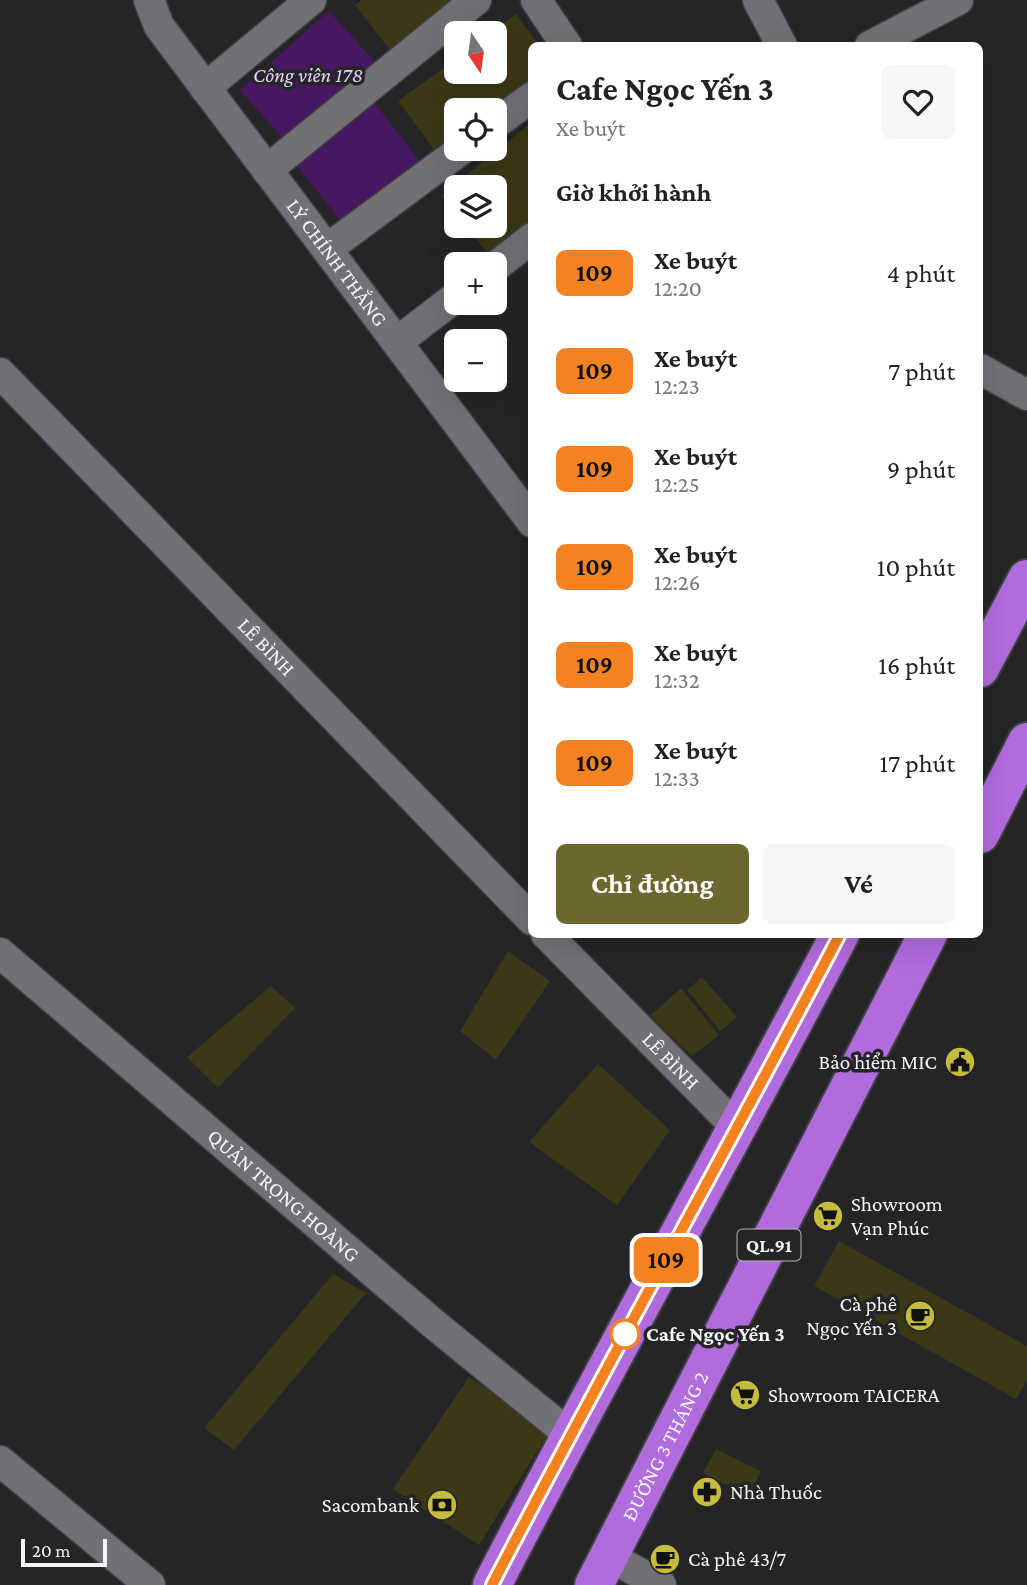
<!DOCTYPE html>
<html lang="vi">
<meta charset="utf-8">
<style>
:root{--surface:#fff;--page:#f6f6f6;--text:#222;--muted:#767676;--accent:#6b672e}
body{margin:0;font-family:"Crimson Pro",serif;background:var(--page);color:var(--text);height:100vh;display:flex;flex-direction:column;font-size:26px;white-space:nowrap}
*{box-sizing:border-box;margin:0}
p{font-size:23px;color:var(--muted)}
.icon{flex:none;width:38px;height:38px;fill:none;stroke:currentColor;stroke-width:2;stroke-linecap:round;stroke-linejoin:round}
.map{position:relative;flex:1;overflow:hidden}
.drawer{position:absolute;left:528px;top:42px;width:455px;height:896px;display:flex;flex-direction:column;background:var(--surface);border-radius:10px;box-shadow:0 7px 28px #0002}
.drawer>*{flex:none}
.badge{padding:0 14px;border-radius:10px;font-size:24px;line-height:46px}
.needle{width:46px;rotate:167deg}
.controls{position:absolute;left:444px;top:21px;display:grid;gap:14px}
.controls a{display:grid;place-items:center;width:63px;height:63px;border-radius:10px;background:var(--surface);box-shadow:0 7px 28px #0002;font-size:35px}
.scale{position:absolute;left:21px;bottom:18px;width:86px;box-sizing:border-box;padding-left:7px;border:4px solid #f4f3f5;border-top:0;font-size:19px;line-height:24px;white-space:nowrap;color:#f4f3f5;-webkit-text-stroke:5px #252427;paint-order:stroke}
.map>.badge{position:absolute;translate:-50% -50%;box-shadow:0 0 0 4px #fff}
h2{padding:0 28px;font-size:26px;line-height:63px}
.round{display:grid;place-items:center;flex:none;width:74px;height:74px;border-radius:10px;background:var(--page)}
.headline{display:flex;align-items:center;justify-content:space-between;height:119px;padding:0 28px}
h1{font-size:33px;font-weight:700;line-height:52px}
.action{display:flex;gap:14px;margin-top:auto;padding:14px 28px}
.action a{flex:1;height:80px;border-radius:10px;background:var(--accent);color:#fff;font-size:28px;font-weight:700;line-height:80px;text-align:center}
.action a+a{background:var(--page);color:var(--text)}
ul{padding:0;list-style:none}
li{display:flex;align-items:center;gap:21px;height:98px;padding:0 28px}
li div{flex:1}
li b{display:block;font-size:26px}
li em{font-style:normal}
li .badge{min-width:77px;font-weight:700;text-align:center}
.map>svg:first-child{display:block}
.green{fill:#471861}
.building{fill:#3b3817}
.lines{fill:none;stroke-linecap:round;stroke-linejoin:round}
.minor-casing{stroke:#414042;stroke-width:33}
.highway-casing{stroke:#414042;stroke-width:42}
.minor{stroke:#727074;stroke-width:30}
.highway{stroke:#b06bdc;stroke-width:38}
.line-casing{stroke:#fff;stroke-width:16}
.line{stroke:#f58220;stroke-width:10}
.stop-dot{fill:#fff;stroke:#f58220;stroke-width:3.5}
.labels{text-anchor:middle;dominant-baseline:central;stroke-width:7;stroke-linejoin:round;paint-order:stroke}
.shield{fill:#252427;stroke:#b6b5b7;stroke-width:2}
.shield-label{font-size:19px;font-weight:bold;fill:#f4f3f5}
.park-label{font-size:21px;font-style:italic;fill:#e6cef9;stroke:#252427}
.street-label{font-size:21px;fill:#f4f3f5;stroke:#252427}
.poi-label{font-size:21px;fill:#f4f3f5;stroke:#252427;text-anchor:start}
.stop-label{font-size:21px;font-weight:bold;fill:#f4f3f5;stroke:#252427;text-anchor:start}
</style>
<div class="map">
<svg width="1027" height="1585" viewBox="0 0 1027 1585">
<rect width="100%" height="100%" fill="#252427"/>
<path class="green" d="M329,11l46,51 -90,79 -45,-51z
M373,101l50,64 -79,60 -50,-63z"/>
<path class="building" d="M362,0h122l-83,64 -46,-59z
M516,14l24,32h-8v47l-37,17h-38v38l-15,12 -44,-59 59,-43v14h38v-39h-5z
M532,122v98l-43,35 -23,-29h29v-39h-38v28l-16,-20z
M508,951l42,30 -54,79 -36,-29z
M702,977l35,40 -17,14 -33,-41z
M271,986l24,22 -77,80 -31,-31z
M681,988l38,47 -27,21 -42,-40z
M598,1064l72,66 -53,75 -88,-63z
M839,1241l188,105v34l-11,19 -202,-113z
M333,1274l33,19 -132,157 -30,-22z
M469,1377l80,55 -70,113 -86,-56z
M716,1449l45,22 -12,25 -46,-23z
M704,1483l13,8 -6,9 -13,-8z"/>
<g class="lines">
<g class="minor-casing">
<g id="minor">
<path id="s1" d="M149,0l10,26 373,496"/>
<path d="M536,0l31,46"/>
<path d="M758,0l24,46"/>
<path d="M870,46l88,-46"/>
<path d="M205,88l106,-88"/>
<path d="M495,124l37,-27"/>
<path d="M267,170l209,-170"/>
<path d="M327,249l135,-100"/>
<path d="M495,267l37,-29"/>
<path d="M397,342l60,-46"/>
<path d="M980,369l47,26"/>
<path id="s2" d="M0,373l532,547"/>
<path id="s3" d="M546,934l192,195"/>
<path id="s4" d="M0,953l435,372 135,110"/>
<path d="M0,1461l150,124"/>
<path d="M609,1556l52,29"/>
</g>
</g>
<g class="highway-casing">
<g id="highway">
<path d="M980,668l47,-89"/>
<path d="M980,834l47,-92"/>
<path d="M492,1585c113,-219 234,-433 348,-651"/>
<path id="s5" d="M594,1585l334,-651"/>
</g>
</g>
<use href="#minor" class="minor"/>
<use href="#highway" class="highway"/>
</g>
<g class="lines">
<g class="line-casing">
<path id="line" d="M492,1585c113,-218 234,-433 348,-651"/>
</g>
<use href="#line" class="line"/>
</g>
<defs>
<g id="civic-disc" transform="scale(1.575)"><circle r="9.5" fill="#c5bc3d" stroke="#252427"/><path d="M-.6-6.5H3V-4.5H.6V-3L4-1V1h2V6H-6V1h2V-1L-.6-3ZM-1.2 2.5V6h2.4V2.5Z" fill="#111"/></g>
<g id="supermarket-disc" transform="scale(1.575)"><circle r="9.5" fill="#c5bc3d" stroke="#252427"/><path d="M-6-5.5h2.5l.6 2H6L4.5 2H-2.5L-4.4-4H-6ZM-1.5 3.2a1.3 1.3 0 1 0 .1 0ZM3 3.2a1.3 1.3 0 1 0 .1 0Z" fill="#111"/></g>
<g id="cafe-disc" transform="scale(1.575)"><circle r="9.5" fill="#c5bc3d" stroke="#252427"/><path d="M-5.5-4.5H6V0H3Q3 3.5 0 3.5H-2.5Q-5.5 3.5-5.5 0ZM3-3.2v2h1.7v-2ZM-6 4.5H4V6H-6Z" fill="#111"/></g>
<g id="pharmacy-disc" transform="scale(1.575)"><circle r="9.5" fill="#c5bc3d" stroke="#252427"/><path d="M-2-6h4v4h4v4h-4v4h-4v-4h-4v-4h4Z" fill="#111"/></g>
<g id="bank-disc" transform="scale(1.575)"><circle r="9.5" fill="#c5bc3d" stroke="#252427"/><path d="M-6-4H6V4H-6ZM0-2.3a2.3 2.3 0 1 0 0 4.6a2.3 2.3 0 1 0 0-4.6Z" fill="#111"/></g>
</defs>
<g fill-rule="evenodd">
<use href="#civic-disc" x="960" y="1062"/>
<use href="#supermarket-disc" x="828" y="1216"/>
<use href="#cafe-disc" x="920" y="1316"/>
<use href="#supermarket-disc" x="745" y="1395"/>
<use href="#pharmacy-disc" x="707" y="1492"/>
<use href="#bank-disc" x="442" y="1505"/>
<use href="#cafe-disc" x="665" y="1559"/>
</g>
<circle class="stop-dot" cx="625" cy="1334" r="14"/>
<g class="labels">
<rect class="shield" x="737.5" y="1229.5" width="63" height="31" rx="5"/>
<g class="shield-label">
<text x="769" y="1245">QL.91</text>
</g>
<g class="park-label">
<text x="308" y="75">Công viên 178</text>
</g>
<g class="street-label">
<text stroke="none"><textPath href="#s1" startOffset="324">LÝ CHÍNH THẮNG</textPath></text>
<text stroke="none"><textPath href="#s2" startOffset="382">LÊ BÌNH</textPath></text>
<text stroke="none"><textPath href="#s3" startOffset="178">LÊ BÌNH</textPath></text>
<text stroke="none"><textPath href="#s4" startOffset="373">QUẢN TRỌNG HOÀNG</textPath></text>
<text stroke="none"><textPath href="#s5" startOffset="156">ĐƯỜNG 3 THÁNG 2</textPath></text>
</g>
<g class="poi-label">
<text x="937" y="1062" text-anchor="end">Bảo hiểm MIC</text>
<text x="851" y="1204">Showroom<tspan x="851" dy="24">Vạn Phúc</tspan></text>
<text x="897" y="1304" text-anchor="end">Cà phê<tspan x="897" dy="24">Ngọc Yến 3</tspan></text>
<text x="768" y="1395">Showroom TAICERA</text>
<text x="730" y="1492">Nhà Thuốc</text>
<text x="419" y="1505" text-anchor="end">Sacombank</text>
<text x="688" y="1559">Cà phê 43/7</text>
</g>
<g class="stop-label">
<text x="646" y="1334">Cafe Ngọc Yến 3</text>
</g>
</g>
</svg>
<div class="controls">
<a><svg class="needle" viewBox="-14 -14 28 28"><path d="M0-13l5 13h-10z" fill="#e53935"/><path d="M0 13l5-13h-10z" fill="#767676"/></svg></a>
<a><svg class="icon" aria-label="locate" viewBox="0 0 24 24"><circle cx="12" cy="12" r="6"/><path d="M12 2v4M12 18v4M2 12h4M18 12h4"/></svg></a>
<a><svg class="icon" aria-label="layers" viewBox="0 0 24 24"><path d="M12 4l9 5-9 5-9-5zM3 14l9 5 9-5"/></svg></a>
<a>+</a>
<a>−</a>
</div>
<div class="scale">20 m</div>
<b class="badge" style="left:666px;top:1260px;background:#f58220;color:#111">109</b>
<section class="drawer">
<div class="headline"><div><h1>Cafe Ngọc Yến 3</h1><p>Xe buýt</p></div><a class="round"><svg class="icon" aria-label="heart" viewBox="0 0 24 24"><path d="M12 20l-8-8c-3-5 5-10 8-4 3-6 11-1 8 4z"/></svg></a></div>
<h2>Giờ khởi hành</h2>
<ul>
<li><span class="badge" style="background:#f58220;color:#111">109</span><div><b>Xe buýt</b><p>12:20</p></div><em>4 phút</em></li>
<li><span class="badge" style="background:#f58220;color:#111">109</span><div><b>Xe buýt</b><p>12:23</p></div><em>7 phút</em></li>
<li><span class="badge" style="background:#f58220;color:#111">109</span><div><b>Xe buýt</b><p>12:25</p></div><em>9 phút</em></li>
<li><span class="badge" style="background:#f58220;color:#111">109</span><div><b>Xe buýt</b><p>12:26</p></div><em>10 phút</em></li>
<li><span class="badge" style="background:#f58220;color:#111">109</span><div><b>Xe buýt</b><p>12:32</p></div><em>16 phút</em></li>
<li><span class="badge" style="background:#f58220;color:#111">109</span><div><b>Xe buýt</b><p>12:33</p></div><em>17 phút</em></li>
</ul>
<div class="action"><a>Chỉ đường</a><a>Vé</a></div>
</section>
</div>
